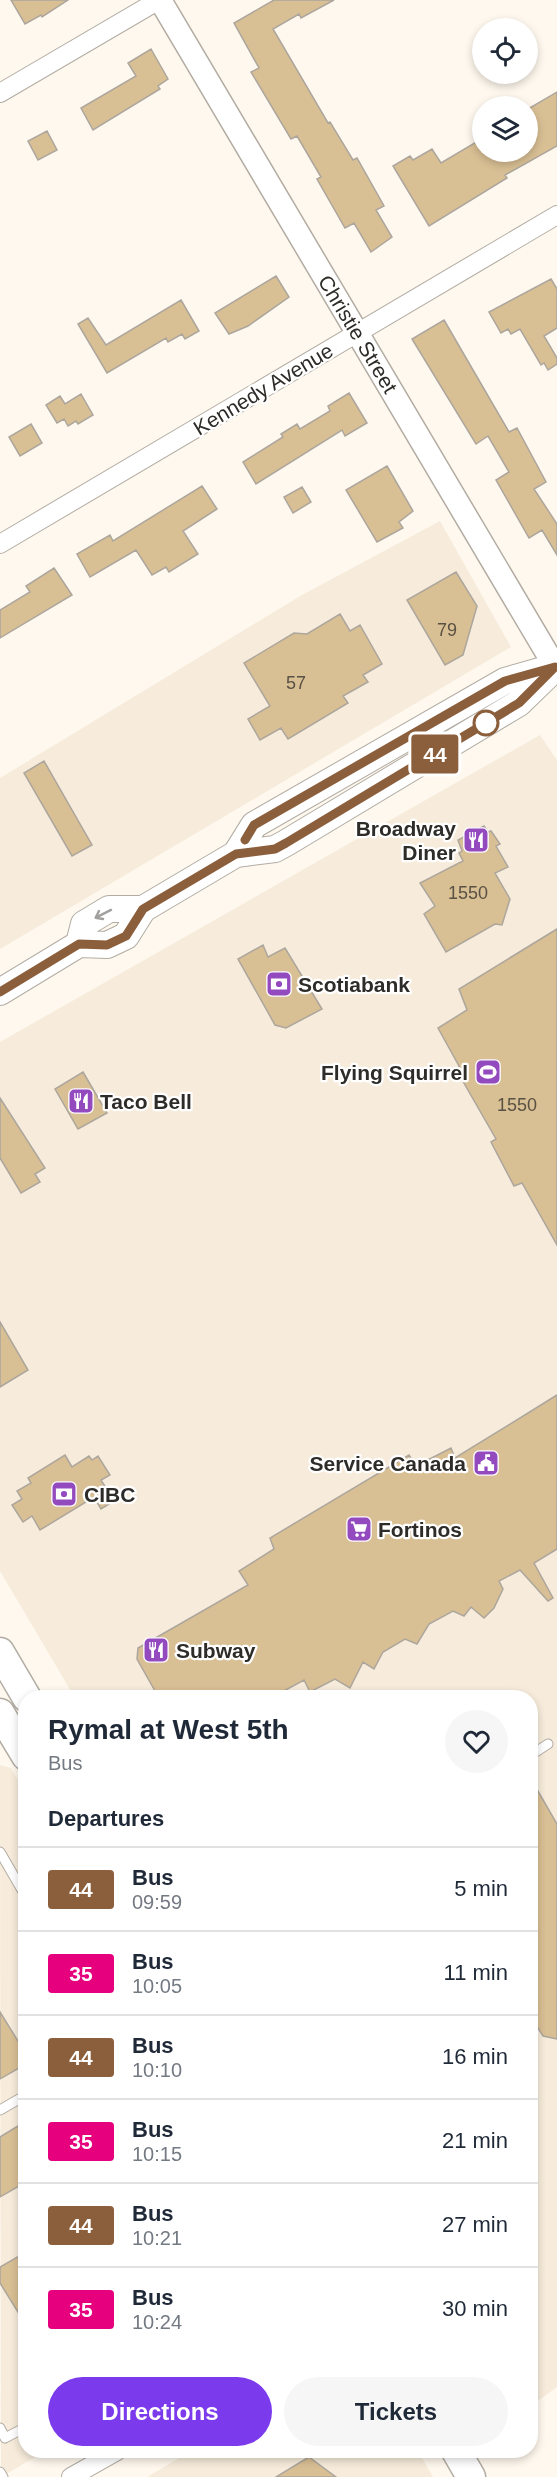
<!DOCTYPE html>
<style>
:root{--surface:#fff;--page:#f6f6f7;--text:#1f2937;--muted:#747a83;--line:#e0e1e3;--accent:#7c3aed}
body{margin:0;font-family:Helvetica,sans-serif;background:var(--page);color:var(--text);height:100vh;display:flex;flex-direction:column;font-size:22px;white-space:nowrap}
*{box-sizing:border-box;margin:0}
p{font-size:20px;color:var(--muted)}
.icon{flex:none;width:33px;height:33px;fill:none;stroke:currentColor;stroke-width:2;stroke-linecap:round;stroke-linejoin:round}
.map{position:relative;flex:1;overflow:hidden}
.sheet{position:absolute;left:18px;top:1690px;width:520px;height:768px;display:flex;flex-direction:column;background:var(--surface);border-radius:24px;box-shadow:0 3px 9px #0003}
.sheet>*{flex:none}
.badge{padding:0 12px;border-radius:4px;font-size:21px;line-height:39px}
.controls{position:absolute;left:472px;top:18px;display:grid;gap:12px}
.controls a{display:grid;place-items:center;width:66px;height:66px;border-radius:50%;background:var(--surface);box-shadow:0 3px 9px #0003;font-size:30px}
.map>.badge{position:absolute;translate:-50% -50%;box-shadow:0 0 0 3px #fff}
h2{padding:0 30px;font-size:22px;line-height:54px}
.round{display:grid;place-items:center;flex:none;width:63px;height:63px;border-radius:32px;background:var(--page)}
.head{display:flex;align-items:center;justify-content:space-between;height:102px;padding:0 30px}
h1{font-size:28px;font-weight:800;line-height:45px}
.button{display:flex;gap:12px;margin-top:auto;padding:12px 30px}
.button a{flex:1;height:69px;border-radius:36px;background:var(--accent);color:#fff;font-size:24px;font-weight:800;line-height:69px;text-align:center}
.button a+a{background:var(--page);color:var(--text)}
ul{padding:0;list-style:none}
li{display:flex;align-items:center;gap:18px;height:84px;padding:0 30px;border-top:2px solid var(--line)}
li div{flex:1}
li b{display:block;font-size:22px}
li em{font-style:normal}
li .badge{min-width:66px;font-weight:700;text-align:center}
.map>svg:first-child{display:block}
.built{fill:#f7ecdb}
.building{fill:#d9bf94;stroke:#aca69d;stroke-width:1.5}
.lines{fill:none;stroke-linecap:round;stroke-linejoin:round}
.service-casing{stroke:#b2aca3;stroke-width:11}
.minor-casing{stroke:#b2aca3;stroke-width:20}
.tertiary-casing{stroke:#b2aca3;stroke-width:25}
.secondary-casing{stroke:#b2aca3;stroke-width:28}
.primary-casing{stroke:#b2aca3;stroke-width:31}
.service{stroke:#fff;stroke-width:9}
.minor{stroke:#fff;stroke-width:18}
.tertiary{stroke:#fff;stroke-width:22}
.secondary{stroke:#fff;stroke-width:26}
.primary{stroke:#fff;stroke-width:28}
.oneway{stroke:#a1a09e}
.line-casing{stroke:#fff;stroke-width:14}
.line{stroke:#8b5e3c;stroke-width:9}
.stop-dot{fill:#fff;stroke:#8b5e3c;stroke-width:3}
.labels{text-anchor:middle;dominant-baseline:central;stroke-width:4.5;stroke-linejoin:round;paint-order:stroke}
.number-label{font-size:18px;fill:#595143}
.street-label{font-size:21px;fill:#2e2c28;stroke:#fff}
.poi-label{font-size:21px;font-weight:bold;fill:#2e2c28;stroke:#fff;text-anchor:start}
</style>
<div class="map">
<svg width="557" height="2477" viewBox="0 0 557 2477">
<rect width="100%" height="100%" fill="#fef8ee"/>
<path class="built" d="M440,521l71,126 -511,302v-171l302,-183z
M540,735l17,25v1627l-26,19v-708h-456l-75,-127v-529z
M0,1765l11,3 14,25 1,658h20l-45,26z
M191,2451h227l15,26h-286z"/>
<path class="building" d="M11,0h57l-26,17 -1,-2 -16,9z
M274,0h60l-33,18 -2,-4 -26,15 55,94 2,-1 23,38 4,-2 27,48 -8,4 16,27 -21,15 -17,-29 -9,5 -28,-49 4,-2 -24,-41 -6,3 -40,-67 8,-4 -25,-45z
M151,49l17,30 -10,7 2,3 -67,41 -12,-22 55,-32 -8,-13z
M557,92v54l-52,29 2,3 -78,48 -36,-60 17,-10 3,4 19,-11 9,14 42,-25v14h45v-43z
M47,131l10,19 -19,10 -10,-19z
M276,276l13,21 -41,29 -19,8 -14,-21z
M551,279l6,10v39l-13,8 13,22v6l-9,6 -4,-7 -3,2 -21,-36 -9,5 -3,-5 -7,4 -12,-21z
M181,300l18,31 -14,8 -3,-5 -14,8 -2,-4 -59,35 -29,-49 10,-6 18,27z
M444,320l65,112 8,-4 29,54 -12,7 23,35v31l-15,-25 -13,8 -33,-58 13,-8 -21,-36 -12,8 -64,-105z
M349,393l18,30 -22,13 -3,-6 -86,54 -13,-22 40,-25 -2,-3 16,-10 3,5 30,-18 -2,-5z
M81,394l12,21 -15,9 -2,-3 -8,5 -4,-7 -7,4 -11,-18 14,-9 5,8z
M31,424l11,19 -22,13 -11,-19z
M387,466l26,45 -14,11 4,6 -26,14 -31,-52z
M202,486l15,23 -34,22 15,23 -29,18 -3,-5 -14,8 -16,-25 -46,27 -13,-23 33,-19 3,6z
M302,487l9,15 -18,11 -9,-16z
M54,568l18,27 -72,43v-28l30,-18 -4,-6z
M456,572l21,34 -14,49 -18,10 -38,-65z
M340,614l10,17 10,-6 22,39 -19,11 5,7 -25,14 5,7 -60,36 -7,-11 -21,12 -12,-21 22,-13 -26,-43 50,-30 13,1z
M44,761l48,84 -20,11 -48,-83z
M484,826l4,6 3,-1 9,13 -4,2 12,21 -13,6 15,26 -8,26 -7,-1 -49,28 -22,-38 11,-8 -15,-23 43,-22 -4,-8 3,-2 -4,-11z
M557,929v316l-35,-62 -8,3 -23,-44 5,-3 -39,-68 2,-5 -21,-38 29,-18 -8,-21z
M263,945l5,12 17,-9 37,61 -36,19 -11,-3 -37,-66z
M83,1072l24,41 -29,16 -23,-40z
M0,1098l45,70 -10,6 5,8 -19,11 -21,-35z
M0,1322l28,48 -28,17z
M557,1395v154l-23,14 19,35 -5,3 -28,-31 -21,11 4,8 -9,19 -10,10 -13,-11 -7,9 -11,-5 -24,13 -12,20 -12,-5 -22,13 -9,17 -11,-7 -13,26 -15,-9 -25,13 -6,-12 -33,18h-112l-22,-39 1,-11 110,-63 -9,-14 35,-22 -4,-11 139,-83 7,11 35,-18 4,10z
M65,1455l7,12 17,-11 3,4 6,-4 12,19 -9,5 13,21 -13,8 -7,-12 -54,33 -8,-14 -9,6 -11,-17 10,-6 -5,-8 14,-8 -3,-5z
M531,1779l26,45v215l-14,-3 -12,-19z
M0,2012l26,42v10l-26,15z
M26,2121v61l-26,15v-60z
M26,2252v73l-26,-42v-16z
M309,2457l27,20h-60z"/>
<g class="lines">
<g class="service-casing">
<path id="service" d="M531,1755l17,-11
M0,1852l22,38 4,-3
M0,2110l26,-15
M0,2428l5,10 21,-11
M0,2472l3,5"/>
</g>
<g class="minor-casing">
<path id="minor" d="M0,93l159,-93
M0,544l557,-329
M71,2477l46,-26"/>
</g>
<g class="tertiary-casing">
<path id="tertiary" d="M160,0l397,670"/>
</g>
<g class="secondary-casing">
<path id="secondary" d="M236,854l18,-29 251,-144 49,-14
M79,944l5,-20 25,-15h34
M0,992l79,-48 28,1 19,-9 17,-27 93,-55 39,-5 11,-6 233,-140 38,-37"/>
</g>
<g class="primary-casing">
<path id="primary" d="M0,1652l27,46
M0,1713l26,43
M456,2451l15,26"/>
</g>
<use href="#service" class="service"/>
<use href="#minor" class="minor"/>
<use href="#tertiary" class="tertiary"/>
<use href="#secondary" class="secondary"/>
<use href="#primary" class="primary"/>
</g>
<defs><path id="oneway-shaft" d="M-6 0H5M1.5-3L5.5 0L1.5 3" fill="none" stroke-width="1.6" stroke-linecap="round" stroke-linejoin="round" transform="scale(1.5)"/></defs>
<use class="oneway" href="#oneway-shaft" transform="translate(103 914) rotate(153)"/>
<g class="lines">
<g class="line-casing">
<path id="line" d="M0,992l79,-48 28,1 19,-9 17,-27 93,-55 39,-5 11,-6 233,-140 36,-36 -50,14 -251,144 -9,15"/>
</g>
<use href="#line" class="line"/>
</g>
<defs>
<g id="restaurant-square" transform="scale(1.35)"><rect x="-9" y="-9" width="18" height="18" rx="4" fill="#924abe" stroke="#fff"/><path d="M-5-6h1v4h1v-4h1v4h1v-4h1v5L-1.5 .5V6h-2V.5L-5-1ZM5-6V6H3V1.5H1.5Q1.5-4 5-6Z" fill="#fff"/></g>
<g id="bank-square" transform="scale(1.35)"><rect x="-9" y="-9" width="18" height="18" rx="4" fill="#924abe" stroke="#fff"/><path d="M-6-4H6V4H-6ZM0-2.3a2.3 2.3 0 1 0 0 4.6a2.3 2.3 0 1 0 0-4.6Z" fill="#fff"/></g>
<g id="stadium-square" transform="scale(1.35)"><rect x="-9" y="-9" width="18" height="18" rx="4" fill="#924abe" stroke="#fff"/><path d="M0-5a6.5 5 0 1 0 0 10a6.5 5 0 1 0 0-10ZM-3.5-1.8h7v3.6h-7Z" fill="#fff"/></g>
<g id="civic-square" transform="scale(1.35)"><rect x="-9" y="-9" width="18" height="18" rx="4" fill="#924abe" stroke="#fff"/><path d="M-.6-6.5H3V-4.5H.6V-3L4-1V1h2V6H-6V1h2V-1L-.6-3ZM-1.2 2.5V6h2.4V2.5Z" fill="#fff"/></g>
<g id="supermarket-square" transform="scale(1.35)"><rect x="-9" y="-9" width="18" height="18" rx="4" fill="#924abe" stroke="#fff"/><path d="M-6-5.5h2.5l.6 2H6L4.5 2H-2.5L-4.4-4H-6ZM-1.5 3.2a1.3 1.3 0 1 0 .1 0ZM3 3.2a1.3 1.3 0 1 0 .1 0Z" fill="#fff"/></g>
</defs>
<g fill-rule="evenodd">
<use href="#restaurant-square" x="476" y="840"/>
<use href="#bank-square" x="279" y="984"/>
<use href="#stadium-square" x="488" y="1072"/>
<use href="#restaurant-square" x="81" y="1101"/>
<use href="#civic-square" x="486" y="1463"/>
<use href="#bank-square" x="64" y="1494"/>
<use href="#supermarket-square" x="359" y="1529"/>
<use href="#restaurant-square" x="156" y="1650"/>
</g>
<circle class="stop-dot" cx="486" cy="723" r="12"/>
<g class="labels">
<g class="number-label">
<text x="447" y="630">79</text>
<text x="296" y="683">57</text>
<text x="468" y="893">1550</text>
<text x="517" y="1105">1550</text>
</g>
<g class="street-label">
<text transform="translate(358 334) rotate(59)">Christie Street</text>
<text transform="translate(263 389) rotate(-31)">Kennedy Avenue</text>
</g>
<g class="poi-label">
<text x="456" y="828" text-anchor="end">Broadway<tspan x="456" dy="24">Diner</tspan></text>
<text x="298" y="984">Scotiabank</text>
<text x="468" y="1072" text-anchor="end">Flying Squirrel</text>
<text x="100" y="1101">Taco Bell</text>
<text x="466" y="1463" text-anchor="end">Service Canada</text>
<text x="84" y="1494">CIBC</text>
<text x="378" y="1529">Fortinos</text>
<text x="176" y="1650">Subway</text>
</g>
</g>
</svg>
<div class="controls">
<a><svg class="icon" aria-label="locate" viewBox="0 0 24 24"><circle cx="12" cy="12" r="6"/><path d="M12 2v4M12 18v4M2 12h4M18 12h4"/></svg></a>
<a><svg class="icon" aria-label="layers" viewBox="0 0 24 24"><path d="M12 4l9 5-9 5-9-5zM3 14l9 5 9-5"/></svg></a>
</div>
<b class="badge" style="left:435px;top:754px;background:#8b5e3c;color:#fff">44</b>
<section class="sheet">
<div class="head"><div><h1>Rymal at West 5th</h1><p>Bus</p></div><a class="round"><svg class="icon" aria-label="heart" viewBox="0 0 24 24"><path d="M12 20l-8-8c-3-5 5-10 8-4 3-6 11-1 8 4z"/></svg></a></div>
<h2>Departures</h2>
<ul>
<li><span class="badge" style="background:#8b5e3c;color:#fff">44</span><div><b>Bus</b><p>09:59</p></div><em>5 min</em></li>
<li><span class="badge" style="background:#e6007e;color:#fff">35</span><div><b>Bus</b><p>10:05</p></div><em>11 min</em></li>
<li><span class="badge" style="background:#8b5e3c;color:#fff">44</span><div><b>Bus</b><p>10:10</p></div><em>16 min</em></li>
<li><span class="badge" style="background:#e6007e;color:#fff">35</span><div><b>Bus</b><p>10:15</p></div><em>21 min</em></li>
<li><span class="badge" style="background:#8b5e3c;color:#fff">44</span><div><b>Bus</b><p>10:21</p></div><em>27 min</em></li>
<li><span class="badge" style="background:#e6007e;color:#fff">35</span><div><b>Bus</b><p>10:24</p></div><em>30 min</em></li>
</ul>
<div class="button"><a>Directions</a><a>Tickets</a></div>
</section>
</div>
